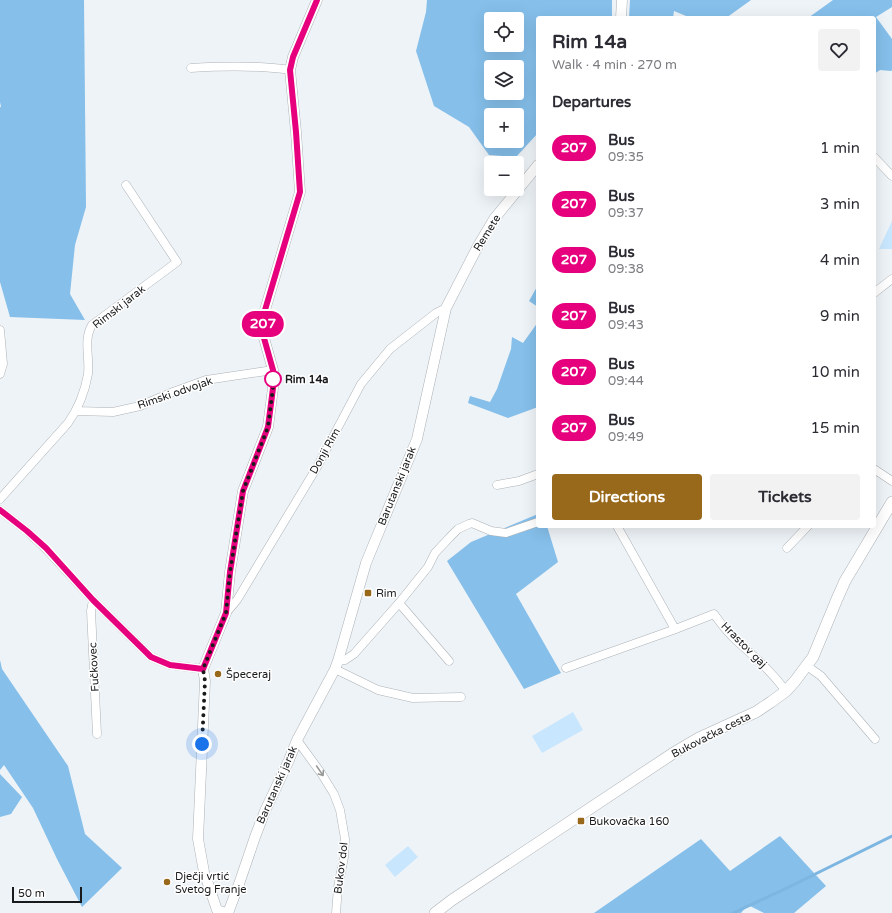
<!DOCTYPE html>
<meta charset="utf-8">
<style>
:root{--surface:#fff;--page:#f2f2f3;--text:#2b2b33;--muted:#7c7c81;--accent:#99691b}
body{margin:0;font-family:"Varela Round",sans-serif;background:var(--page);color:var(--text);height:100vh;display:flex;flex-direction:column;font-size:15px;white-space:nowrap}
*{box-sizing:border-box;margin:0}
p{font-size:13px;color:var(--muted)}
.icon{flex:none;width:22px;height:22px;fill:none;stroke:currentColor;stroke-width:2;stroke-linecap:round;stroke-linejoin:round}
.map{position:relative;flex:1;overflow:hidden}
.drawer{position:absolute;left:536px;top:16px;width:340px;height:512px;display:flex;flex-direction:column;background:var(--surface);border-radius:4px;box-shadow:0 4px 16px #0002}
.drawer>*{flex:none}
.badge{padding:0 8px;border-radius:13px;font-size:14px;line-height:26px}
.buttons{position:absolute;left:484px;top:12px;display:grid;gap:8px}
.buttons a{display:grid;place-items:center;width:40px;height:40px;border-radius:4px;background:var(--surface);box-shadow:0 4px 16px #0002;font-size:20px}
.scale{position:absolute;left:12px;bottom:10px;width:70px;box-sizing:border-box;padding-left:4px;border:2px solid #181a1b;border-top:0;font-size:11px;line-height:14px;white-space:nowrap;color:#181a1b;-webkit-text-stroke:3px #fff;paint-order:stroke}
.you{position:absolute;width:20px;height:20px;margin:-10px;border:3px solid #fff;border-radius:50%;background:#1a73e8;box-shadow:0 0 0 6px #1a73e833}
.map>.badge{position:absolute;translate:-50% -50%;box-shadow:0 0 0 2px #fff}
h2{padding:0 16px;font-size:15px;line-height:36px}
.round{display:grid;place-items:center;flex:none;width:42px;height:42px;border-radius:4px;background:var(--page)}
.summary{display:flex;align-items:center;justify-content:space-between;height:68px;padding:0 16px}
h1{font-size:19px;font-weight:800;line-height:30px}
.cta{display:flex;gap:8px;margin-top:auto;padding:8px 16px}
.cta a{flex:1;height:46px;border-radius:4px;background:var(--accent);color:#fff;font-size:16px;font-weight:800;line-height:46px;text-align:center}
.cta a+a{background:var(--page);color:var(--text)}
ul{padding:0;list-style:none}
li{display:flex;align-items:center;gap:12px;height:56px;padding:0 16px}
li div{flex:1}
li b{display:block;font-size:15px}
li em{font-style:normal}
li .badge{min-width:44px;font-weight:700;text-align:center}
.map>svg:first-child{display:block}
.green{fill:#c8e6fd}
.forest{fill:#85bfea;fill-rule:evenodd}
.lines{fill:none;stroke-linecap:round;stroke-linejoin:round}
.stream{stroke:#7cb6e1;stroke-width:3}
.minor-casing{stroke:#adb2b6;stroke-width:9}
.tertiary-casing{stroke:#adb2b6;stroke-width:11}
.secondary-casing{stroke:#adb2b6;stroke-width:12}
.minor{stroke:#fff;stroke-width:8}
.tertiary{stroke:#fff;stroke-width:10}
.secondary{stroke:#fff;stroke-width:11}
.oneway{stroke:#979898}
.line-casing{stroke:#fff;stroke-width:9}
.line{stroke:#e6007e;stroke-width:6}
.walk{stroke:#181a1b;stroke-width:4;stroke-dasharray:0 7.2}
.stop-dot{fill:#fff;stroke:#e6007e;stroke-width:2}
.poi-dot{fill:#99691b;stroke:#fff;stroke-width:1.5}
.labels{text-anchor:middle;dominant-baseline:central;stroke-width:3;stroke-linejoin:round;paint-order:stroke}
.street-label{font-size:11px;fill:#181a1b;stroke:#fff}
.stop-label{font-size:11px;font-weight:bold;fill:#181a1b;stroke:#fff;text-anchor:start}
.poi-label{font-size:11px;fill:#181a1b;stroke:#fff;text-anchor:start}
</style>
<div class="map">
<svg width="892" height="913" viewBox="0 0 892 913">
<rect width="100%" height="100%" fill="#eef3f7"/>
<path class="green" d="M892,221v28h-13z
M573,712l10,18 -41,23 -10,-17z
M408,846l10,11 -23,20 -10,-12z"/>
<path class="forest" d="M0,0h84l2,207 -11,38 -5,49 15,26 -75,-3 -10,-35v-175h1l-1,-5z
M427,0h185v18h-74v115l-22,24 -27,-2 -20,-28 -35,-21 -18,-55 10,-39zM491,19h26v26h-26zM491,67h26v26h-26zM491,115h26v26h-26z
M630,0h121l-25,18h-35l-17,-7 -1,7h-44z
M833,0h59v7l-16,10 16,22v31l-1,1 -11,-1 -6,4v-56h-66z
M538,285v22l-9,-6z
M538,322v85l-30,11 -40,-15 2,-7 20,6 7,-13 14,-40 1,-12 11,6z
M538,514v12h9l11,36 -42,32 45,79 -37,16 -77,-128 24,-19z
M0,660l2,9 66,97 17,68 37,34 -40,39 -25,-48 -24,-51 -29,-43 -4,5z
M0,774l22,23 -11,17 -11,3z
M780,836l46,50 -32,27h-30l-16,-8 -7,8h-147l107,-74 29,32z"/>
<g class="lines">
<path class="stream" d="M733,913l56,-26 103,-51"/>
<g class="minor-casing">
<path id="minor" d="M191,68c33,-2 66,-3 99,2
M874,157l18,19
M874,293l18,-14
M0,330l3,34 -3,10
M76,411l37,1 27,-6 33,-14 33,-12 67,-10
M874,469l18,12
M497,485l22,-4 19,-7
M0,499l68,-76c10,-14 17,-32 20,-49 2,-16 -5,-34 4,-49l85,-63 -51,-77
M0,510l27,21 19,18 47,51 58,57 19,8 33,4
M617,526l58,103
M787,548l21,-22
M93,600l-2,11 6,123
M399,603l50,58
M226,613l11,-13 80,-133 44,-83 29,-35 46,-36 10,-5
M338,661l7,-1 9,-6 45,-51 29,-36 7,-14 15,-16 8,-8 11,-5 3,-1 19,8 15,2 32,-11
M807,666l14,10 54,63
M566,668l107,-38 41,-16c7,10 15,20 24,28 18,16 33,29 48,49
M335,669l43,21 35,8 48,-1
M297,740l24,33 13,21 6,16 5,29 -1,18 -6,30 -2,26"/>
</g>
<g class="tertiary-casing">
<path id="tertiary" d="M621,18l1,-18
M226,913l-9,-3 -13,-38 -6,-33 7,-158 -2,-12 23,-56 4,-41 13,-81 25,-64 5,-39v-18l-11,-39 3,-21 35,-118 -4,-60 -6,-62 3,-13 24,-57
M228,913l11,-29 16,-47 10,-26 24,-51 8,-20 38,-71 3,-8 28,-98 51,-124 29,-131 32,-62 16,-27 44,-54"/>
</g>
<g class="secondary-casing">
<path id="secondary" d="M435,913l17,-13 220,-146 27,-16 57,-26 15,-10 15,-11 9,-10 18,-24 24,-58 8,-18 47,-79"/>
</g>
<use href="#minor" class="minor"/>
<use href="#tertiary" class="tertiary"/>
<use href="#secondary" class="secondary"/>
</g>
<defs><path id="oneway-shaft" d="M-6 0H5M1.5-3L5.5 0L1.5 3" fill="none" stroke-width="1.6" stroke-linecap="round" stroke-linejoin="round"/></defs>
<use class="oneway" href="#oneway-shaft" transform="translate(320 771) rotate(56)"/>
<g class="lines">
<g class="line-casing">
<path id="line" d="M0,510l27,21 19,17 47,52 58,57 19,8 33,4 23,-56 4,-41 13,-81 25,-64 5,-39v-18l-11,-39 3,-21 35,-118 -4,-60 -6,-62 3,-13 24,-57"/>
</g>
<use href="#line" class="line"/>
<path class="walk" d="M202,744l3,-63 -2,-12 23,-56 4,-41 13,-81 25,-64 5,-39v-9"/>
</g>
<circle class="stop-dot" cx="273" cy="379" r="8"/>
<g class="poi-dot">
<rect x="364" y="589" width="8" height="8" rx="2"/>
<circle cx="218" cy="674" r="4"/>
<rect x="577" y="817" width="8" height="8" rx="2"/>
<circle cx="167" cy="882" r="4"/>
</g>
<g class="labels">
<g class="street-label">
<text transform="translate(487 233) rotate(-58)">Remete</text>
<text transform="translate(119 307) rotate(-38)">Rimski jarak</text>
<text transform="translate(175 393) rotate(-19)">Rimski odvojak</text>
<text transform="translate(325 451) rotate(-61)">Donji Rim</text>
<text transform="translate(397 486) rotate(-68)">Barutanski jarak</text>
<text transform="translate(744 645) rotate(45)">Hrastov gaj</text>
<text transform="translate(94 667) rotate(-93)">Fučkovec</text>
<text transform="translate(711 735) rotate(-27)">Bukovačka cesta</text>
<text transform="translate(277 785) rotate(-66)">Barutanski jarak</text>
<text transform="translate(341 868) rotate(-83)">Bukov dol</text>
</g>
<g class="stop-label">
<text x="285" y="379">Rim 14a</text>
</g>
<g class="poi-label">
<text x="376" y="593">Rim</text>
<text x="226" y="674">Špeceraj</text>
<text x="589" y="821">Bukovačka 160</text>
<text x="175" y="876">Dječji vrtić<tspan x="175" dy="13">Svetog Franje</tspan></text>
</g>
</g>
</svg>
<div class="buttons">
<a><svg class="icon" aria-label="locate" viewBox="0 0 24 24"><circle cx="12" cy="12" r="6"/><path d="M12 2v4M12 18v4M2 12h4M18 12h4"/></svg></a>
<a><svg class="icon" aria-label="layers" viewBox="0 0 24 24"><path d="M12 4l9 5-9 5-9-5zM3 14l9 5 9-5"/></svg></a>
<a>+</a>
<a>−</a>
</div>
<div class="scale">50 m</div>
<div class="you" style="left:202px;top:744px"></div>
<b class="badge" style="left:263px;top:324px;background:#e6007e;color:#fff">207</b>
<section class="drawer">
<div class="summary"><div><h1>Rim 14a</h1><p>Walk · 4 min · 270 m</p></div><a class="round"><svg class="icon" aria-label="heart" viewBox="0 0 24 24"><path d="M12 20l-8-8c-3-5 5-10 8-4 3-6 11-1 8 4z"/></svg></a></div>
<h2>Departures</h2>
<ul>
<li><span class="badge" style="background:#e6007e;color:#fff">207</span><div><b>Bus</b><p>09:35</p></div><em>1 min</em></li>
<li><span class="badge" style="background:#e6007e;color:#fff">207</span><div><b>Bus</b><p>09:37</p></div><em>3 min</em></li>
<li><span class="badge" style="background:#e6007e;color:#fff">207</span><div><b>Bus</b><p>09:38</p></div><em>4 min</em></li>
<li><span class="badge" style="background:#e6007e;color:#fff">207</span><div><b>Bus</b><p>09:43</p></div><em>9 min</em></li>
<li><span class="badge" style="background:#e6007e;color:#fff">207</span><div><b>Bus</b><p>09:44</p></div><em>10 min</em></li>
<li><span class="badge" style="background:#e6007e;color:#fff">207</span><div><b>Bus</b><p>09:49</p></div><em>15 min</em></li>
</ul>
<div class="cta"><a>Directions</a><a>Tickets</a></div>
</section>
</div>
